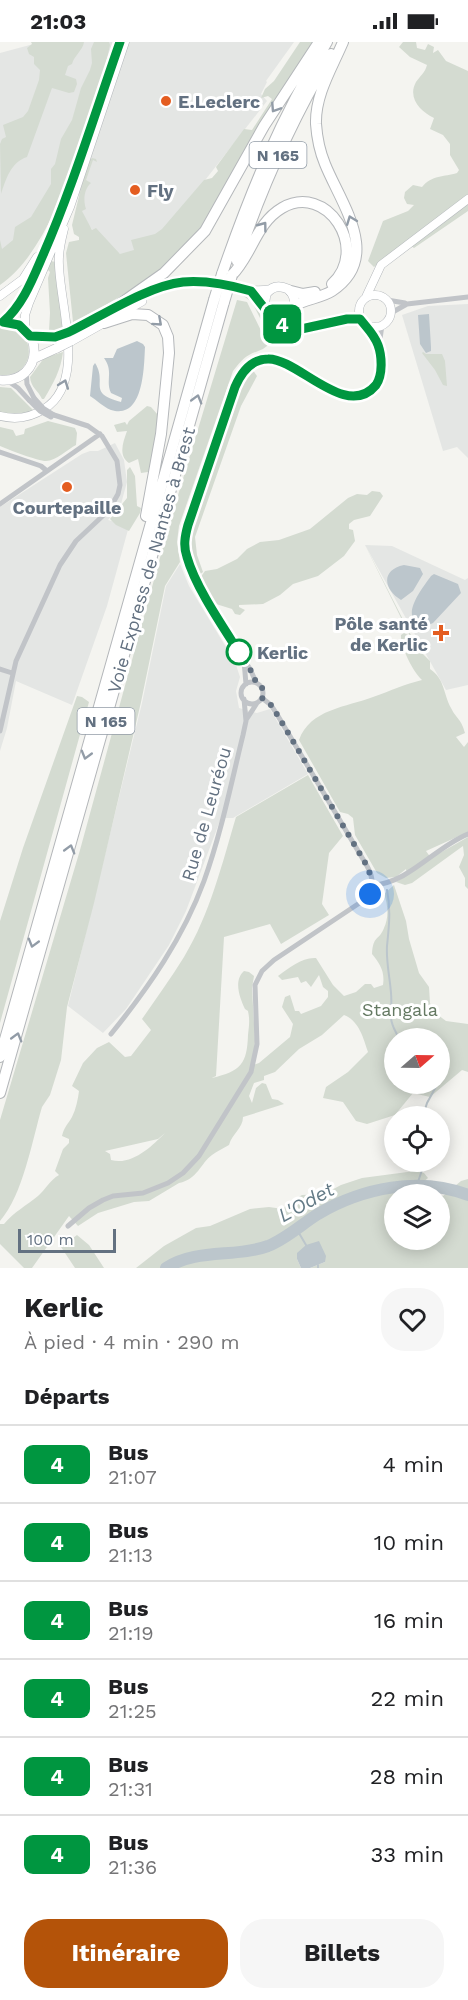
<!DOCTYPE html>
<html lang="fr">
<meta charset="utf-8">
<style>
:root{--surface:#fff;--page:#f6f6f6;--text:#202124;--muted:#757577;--line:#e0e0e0;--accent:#b45309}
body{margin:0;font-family:"Work Sans",sans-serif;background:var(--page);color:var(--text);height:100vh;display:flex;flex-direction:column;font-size:22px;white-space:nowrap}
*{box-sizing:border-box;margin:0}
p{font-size:20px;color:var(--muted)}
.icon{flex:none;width:33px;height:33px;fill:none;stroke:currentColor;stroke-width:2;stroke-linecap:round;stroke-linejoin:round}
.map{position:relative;height:1226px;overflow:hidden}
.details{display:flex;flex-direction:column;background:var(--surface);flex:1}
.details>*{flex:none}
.badge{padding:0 12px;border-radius:9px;font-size:21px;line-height:39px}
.needle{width:39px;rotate:70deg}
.controls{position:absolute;left:384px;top:986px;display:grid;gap:12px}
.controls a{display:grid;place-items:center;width:66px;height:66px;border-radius:50%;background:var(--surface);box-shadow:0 3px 15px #0003;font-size:30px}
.scale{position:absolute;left:18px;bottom:15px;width:98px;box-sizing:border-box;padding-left:6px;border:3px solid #637181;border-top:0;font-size:16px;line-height:21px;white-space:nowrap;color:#637181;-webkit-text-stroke:4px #fff;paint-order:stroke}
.you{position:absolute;width:30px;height:30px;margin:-15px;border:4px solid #fff;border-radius:50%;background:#1a73e8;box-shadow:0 0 0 9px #1a73e833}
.map>.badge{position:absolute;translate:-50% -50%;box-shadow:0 0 0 3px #fff}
h2{padding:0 24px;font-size:22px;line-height:54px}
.round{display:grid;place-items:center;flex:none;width:63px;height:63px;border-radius:24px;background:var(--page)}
.summary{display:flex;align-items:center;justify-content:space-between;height:102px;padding:0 24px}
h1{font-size:28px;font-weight:700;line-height:45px}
.primary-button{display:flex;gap:12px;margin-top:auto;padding:12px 24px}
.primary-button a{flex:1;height:69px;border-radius:24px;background:var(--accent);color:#fff;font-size:24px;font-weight:700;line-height:69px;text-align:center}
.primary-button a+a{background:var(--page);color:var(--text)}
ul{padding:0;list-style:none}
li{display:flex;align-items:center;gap:18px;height:78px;padding:0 24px;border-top:2px solid var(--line)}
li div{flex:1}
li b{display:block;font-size:22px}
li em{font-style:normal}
li .badge{min-width:66px;font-weight:700;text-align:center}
.status{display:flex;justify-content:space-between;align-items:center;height:42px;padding:0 30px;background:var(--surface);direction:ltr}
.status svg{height:16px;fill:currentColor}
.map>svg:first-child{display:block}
.built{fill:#e4e6e4}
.green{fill:#d4dbd1;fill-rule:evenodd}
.water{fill:#bcc6cc}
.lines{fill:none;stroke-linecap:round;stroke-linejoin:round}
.stream{stroke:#bcc6cc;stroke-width:2}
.river{stroke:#bcc6cc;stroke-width:12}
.secondary-casing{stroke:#b4b8bc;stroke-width:9}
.primary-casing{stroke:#b4b8bc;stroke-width:10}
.highway-casing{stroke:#b4b7ba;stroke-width:12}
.street{stroke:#c1c4c8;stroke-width:5}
.secondary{stroke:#fff;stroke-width:8}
.primary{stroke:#fff;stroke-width:9}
.highway{stroke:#fff;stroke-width:10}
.primary-bridge-casing{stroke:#b4b8bc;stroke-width:10;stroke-linecap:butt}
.highway-bridge-casing{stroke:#b4b7ba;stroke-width:12;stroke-linecap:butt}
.street-bridge{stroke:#c1c4c8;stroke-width:5}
.primary-bridge{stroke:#fff;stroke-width:9}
.highway-bridge{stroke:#fff;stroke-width:10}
.oneway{stroke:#929ca7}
.line-casing{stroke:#fff;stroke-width:14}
.line{stroke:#009640;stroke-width:9}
.walk{stroke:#637181;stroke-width:6;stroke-dasharray:0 10.8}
.poi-dot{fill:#e45d20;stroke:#fff;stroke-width:2}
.stop-dot{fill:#fff;stroke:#009640;stroke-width:3}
.labels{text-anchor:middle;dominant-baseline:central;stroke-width:6;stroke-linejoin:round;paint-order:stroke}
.shield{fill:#fff;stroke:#929ca7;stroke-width:1.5}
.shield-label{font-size:16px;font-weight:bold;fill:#637181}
.poi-label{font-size:18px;font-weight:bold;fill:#637181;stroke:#fff;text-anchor:start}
.street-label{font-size:18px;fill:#637181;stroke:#fff}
.stop-label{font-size:18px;font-weight:bold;fill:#637181;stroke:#fff;text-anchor:start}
.park-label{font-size:18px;fill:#647962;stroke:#fff}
.water-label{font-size:20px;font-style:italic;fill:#637a86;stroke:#fff}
</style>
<div class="status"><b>21:03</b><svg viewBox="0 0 49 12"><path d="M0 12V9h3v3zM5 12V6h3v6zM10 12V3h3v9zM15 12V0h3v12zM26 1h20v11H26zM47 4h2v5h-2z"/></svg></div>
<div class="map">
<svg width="468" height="1226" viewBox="0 0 468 1226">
<rect width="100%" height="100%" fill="#f4f4f0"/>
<path class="built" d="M41,0h253l-28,39 1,1 -6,12 6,7 -111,142 -23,12 -13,-1 -9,-5 -24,-25 -6,-15 -1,-14 -17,-6 -63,82v-218z
M468,262v154l-11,-11 -14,4 -41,-136 26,-9z
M115,401l9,17 3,22 -6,22 -13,16 21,6 -22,80 -35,99 -56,-24 -9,47 -7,23v-244l82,-53 8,-3h8z
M365,503l27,1 73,34 3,-2v107l-22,5z
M180,522l9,22 46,76 5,15 -4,14 3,17 18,5 13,-4 38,65 -75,44h-12l-35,93 -17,34 -43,64 -23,24 -35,-27 74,-303 24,-117z"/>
<path class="green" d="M31,0h53c-1,8 -10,14 -12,22l-4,2 -3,9 11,4 1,5 -3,8 -5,1 -17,-5 -25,69c-16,5 -21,22 -26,37l-1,-50 2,-5 4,-2 -3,-12 20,-8 5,-6 11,-31 1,-10 -6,-6v-7l-5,-3 -2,-6 5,-4z
M94,0h15l1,3 -4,18c-20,64 -50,184 -106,222v-45l2,9 11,-9 2,-13 16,-10 20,-33v-15l4,-5 6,-25 11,-19 9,-32 9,-18 2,-7 -1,-14z
M300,0h15l-107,178 -53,55 -49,30 -33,17 -7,-69 3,-11 10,-2v-3l-5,-3 -2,-9 15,-62 5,-5 4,1 1,3 -4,-2 -7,20 5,3c-7,6 -8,17 -5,26l-4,2 10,19 4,-2 24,26 14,-4 -3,-10 24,-6 7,-5 42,-49 8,-2 6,-7 -2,-4 28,-38 8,1 20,-31 -4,-3 -7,2 4,-9 9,-8z
M403,0h13l1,6 8,2 3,-6 6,3 -1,6 5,-3 8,11 22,10v140l-54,37 -9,-6 -31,25 -6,-6 15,-40 25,-10 6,-6 -7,-1 -3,-6 1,-6 8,-7 9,2c10,-12 22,-10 35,-14l2,-3 -9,-15v-11l-7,-9 -13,-6 4,-11c-13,-6 -27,-20 -18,-36 4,-6 9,-9 11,-17l-17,-8 -11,-10z
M50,219l6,1 7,65 -6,4h-8l1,-18 -2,-35 2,-6 -3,-3z
M242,253c16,4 14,13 25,22 9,8 22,18 34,20l-19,8 -10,-3 -20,-40z
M237,258l10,2 21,43c-6,6 -12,6 -19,10 -7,4 -11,10 -16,16l-54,155 -2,16 3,20 -15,24 -24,116 -47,201 -27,104 -6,53 -11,35 -8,12c-10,34 -19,88 -42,114v-101l80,-270 89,-325z
M0,285c37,-4 40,51 0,48z
M63,310c-2,18 -10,32 -19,47h-2c-4,-9 -11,-11 -12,-22l14,-19z
M423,310l3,2h16l3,7 2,25 -4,-1 -8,-15 -13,-17z
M252,327l5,7 -16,30 -46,131 2,18 6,17 -4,3 -7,-17 -2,-26 49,-146z
M0,345l11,1 23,23 -19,4 -15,-2z
M147,364l4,1 7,8 -7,50 -3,7 -7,1 -3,-14 -9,4c-11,-7 -6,-21 -2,-32l-10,1 -3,-7 11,-3 2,3 2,-4z
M48,379l27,7 2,5 -1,12c-8,4 -20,16 -30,16 -8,0 -37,-11 -46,-15v-19l13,3 3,6 8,-2 1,-5z
M130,425l5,9 2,30 4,2 -1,5 -11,18 -13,-6 -6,-6 17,-21v-28z
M372,449l8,1 3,4 -13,20 -16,4 -5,4v5l4,1 2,11 -11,15 -26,20 -25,8 -13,11 -17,9 -24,1v2l6,3 -5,5 -5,-1 -3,-5 -16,-5 -16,-26 5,-7 12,-2 20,-10 10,-10 13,-7 19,-2 31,-11 38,-31 9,-4 10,1z
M365,503l53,104 12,12v8c15,10 13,24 21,39 6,12 10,10 14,25l-9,4 8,10 4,-5v90l-42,19 5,7 37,-21v52l-3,-3v-8l-6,-11 5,-12 -1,-9 -51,37 -7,2 -9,-3 11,-7 -1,-6 -10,8 -10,1 -9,-5 -22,-38 -2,-17 -5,-4 -8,-2 -41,-72c11,-31 48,-33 74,-43 17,-6 32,-13 49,-17 -9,-8 -22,-34 -21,-45l3,-2 6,3z
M77,654l5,1 7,5 -89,321v-102l23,-73z
M308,733l35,61 -14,17 -7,51 7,11 -48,29 -11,-20 -46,13 -8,139 -4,2c29,-7 35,-14 36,-43 1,-9 2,-15 0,-24l-3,-2c-5,-11 -12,-28 -1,-38l5,1 5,4 -2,12 3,53 -2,24 6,-2 31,-26 3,-13 -11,-17 3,-10 5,-2 5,16h4l2,3 20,-8 7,-9v-6l-5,-4 -4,-12 -8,12 -5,-6 -5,2 -3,-6 -16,3 -4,-4c11,-8 24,-19 38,-18l17,27 11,11 12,-4 9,-8h6l3,4 9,-3c2,-14 -3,-21 -11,-31 1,-19 7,-13 12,-26 5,-10 4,-24 0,-34l10,-9 12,36 3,18 10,34 10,14 1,16 4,9 12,9 22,3v48l-6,-2 -32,27 -17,-4 -18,22 -28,9 -11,-3 -13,-19 -20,-4 3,-11 22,-15 20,-20c-5,-15 -9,-31 -24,-37l-22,20 -23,14 -24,23 -11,4v4l-10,3 -5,13 3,7 4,-15 6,-5 4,1 6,15 6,1 6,4 -41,13c0,11 -11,17 -14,28 -5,3 -12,6 -17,10 -12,9 -14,24 -33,28l-30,18 -15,1 -36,11 -20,13 -9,-10 -37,52h-8l-24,-24v-20h4c11,-13 22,-18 34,-28 8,-7 12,-16 21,-21l-4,-4 8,-22 6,-6v-4l-7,-3c2,-9 6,-12 10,-19 4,-8 6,-18 7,-26l-7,-5 11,-23 14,-15 12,-6 16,15 6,-1 20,-26 -9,-11c14,-20 29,-41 42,-62 26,-43 38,-93 52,-140zM394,996h46v45h-46zM165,1091c-13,13 -33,33 -54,27l-1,-6 -5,-3 53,-12z
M415,1129l9,2 4,5 -13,11 1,4 20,1h-42v45h46v-44l3,1 18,-15 7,-2v89h-158l15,-6 -28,-3 4,9h-165l28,-22 32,-18 14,-2 40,-17 19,-2 14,2 5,-6 14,-8 22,-1 17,-9 21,-7z
M77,1193l12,10 15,23h-29l-14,-21z"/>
<path class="water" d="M429,272l2,33v4l-5,2 -6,-9 -2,-29z
M137,299l6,3 2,3c-1,20 -1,73 -34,63 -8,-3 -14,-10 -21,-14l3,-30 2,-3c13,20 -9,30 26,39l1,-4 -11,-5c-6,-13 3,-21 -7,-35h9l4,-9z
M404,523l16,3 3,6 -10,17 -12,9c-17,-10 -21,-30 3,-35z
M434,532l24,10 3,9 -28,30 -9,4c-27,-8 -2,-38 7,-51z
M319,1199l7,15 -1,6 -15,6h-9l-4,-9v-6l9,-8z"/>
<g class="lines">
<path class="stream" d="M387,848c4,19 2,37 0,56 -1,16 3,32 4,47 2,23 -5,23 8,45
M423,1074l4,-13 11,-20
M417,1143l5,-15 -1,-9
M296,1186l10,17
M318,1223v3"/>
<path class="river" d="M166,1226c31,-20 69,-10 102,-22 18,-7 34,-22 50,-32 44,-26 102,-38 150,-19"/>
<g class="secondary-casing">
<path id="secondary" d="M359 269a16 16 0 1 1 32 0a16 16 0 1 1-32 0Z
M0,254l23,-17 14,-22
M366,255l15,-32 87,-66
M290,271l5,11 9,5
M278,275c3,5 7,12 13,14 11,3 51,-13 69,-12
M3,280c20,-17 29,-43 40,-67 24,-56 43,-114 63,-172
M25,288v-15l4,-12 41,-96 55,-165
M0,374c16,4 30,2 44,-7 43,-26 16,-103 15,-144 -1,-13 2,-24 5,-36"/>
</g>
<g class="primary-casing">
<path id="primary" d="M251,250c12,12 19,33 39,21 6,-8 6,-17 -2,-24 -9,-4 -16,-3 -22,5l-2,13
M132,258c27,-13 51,-22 81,-17 19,4 37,10 56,7
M0,280c46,-3 45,62 0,58
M84,282l30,-15
M30,294l25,1
M71,299l71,-40
M33,317l24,-11"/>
</g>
<g class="highway-casing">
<path id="highway" d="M237,219c24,-72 55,-141 94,-207
M222,232c29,-84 59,-156 105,-232
M232,233c20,-20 24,-52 50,-67 45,-26 88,41 50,76
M291,249l12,3 12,-2
M294,264c12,-7 27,-8 38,-15 51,-34 9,-87 -7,-127 -5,-12 -8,-26 -9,-40 -1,-29 16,-56 27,-82
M110,269l54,-38 41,-42 59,-105 55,-84
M104,281l28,-9 16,1 15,10 5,12 1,16 -8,81 -15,82
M0,1015l214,-757
M0,1051l224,-791"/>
</g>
<path class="street" d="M387,258l18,3
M391,271l16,-9 61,-7
M379,304l3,-21
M26,329l1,13 7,14
M8,339l10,7 11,12
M0,410l41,14 6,5
M0,462l100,-70
M244,619l2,23
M0,627l12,4
M241 651a11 11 0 1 1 22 0a11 11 0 1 1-22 0Z
M256,640l-6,-13 -35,-56 -25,-46 -5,-24 3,-18 47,-138c6,-15 16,-28 33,-28 12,-1 20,6 29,12 17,11 41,26 60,24 36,-4 23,-49 11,-69
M246,678l11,-17
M0,689l16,-70 44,-96 16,-24 33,-31 9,-16 2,-9 -3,-24 -15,-25 -14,-10 -34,-11
M373,843c36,-2 62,-38 95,-51
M111,992c38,-47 72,-96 93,-153 17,-47 27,-97 39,-146l3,-14 -2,-22
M68,1184l21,-18 14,-8 10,-4 30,-3 25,-10 15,-10 16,-17 52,-84 6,-28 -2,-59 7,-14 12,-11 87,-58c13,-10 14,-22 6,-36l-89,-150 -7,-11 -9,-7"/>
<use href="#secondary" class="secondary"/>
<use href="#primary" class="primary"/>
<use href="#highway" class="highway"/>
<g class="primary-bridge-casing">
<path id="primary-bridge" d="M55,295l29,-13
M57,306l14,-7"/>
</g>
<g class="highway-bridge-casing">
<path id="highway-bridge" d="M214,258l8,-26
M224,260l8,-27"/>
</g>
<path class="street-bridge" d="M34,356l9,10 11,7
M29,358l11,11 11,6"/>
<use href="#primary-bridge" class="primary-bridge"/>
<use href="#highway-bridge" class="highway-bridge"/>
</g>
<defs><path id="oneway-chevron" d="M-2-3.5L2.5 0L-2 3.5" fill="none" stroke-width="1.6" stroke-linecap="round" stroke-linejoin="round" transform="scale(1.5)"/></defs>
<g class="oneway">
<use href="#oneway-chevron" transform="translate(275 66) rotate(123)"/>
<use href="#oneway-chevron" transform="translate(351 178) rotate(-111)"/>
<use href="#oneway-chevron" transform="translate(263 184) rotate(-53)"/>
<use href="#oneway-chevron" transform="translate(158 280) rotate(42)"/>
<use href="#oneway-chevron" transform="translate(64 342) rotate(-70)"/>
<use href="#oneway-chevron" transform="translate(197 357) rotate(-74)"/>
<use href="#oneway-chevron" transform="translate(86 713) rotate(106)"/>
<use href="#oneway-chevron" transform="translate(70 807) rotate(-74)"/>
<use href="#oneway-chevron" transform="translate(33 901) rotate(106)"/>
<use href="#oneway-chevron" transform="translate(17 995) rotate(-74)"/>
</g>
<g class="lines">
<g class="line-casing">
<path id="line" d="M120,0c-25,71 -47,144 -77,213 -10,23 -20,50 -40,67l16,3 11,11 25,1 14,-5c33,-16 78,-46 114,-50 22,-2 47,3 68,9l18,23 9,3 8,11 6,3 55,-12h13c7,9 14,15 18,26 4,11 5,30 -2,40 -30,36 -78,-27 -108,-26 -17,0 -27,14 -33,28l-47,138c-3,11 -5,21 -1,32 9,32 39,74 57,103"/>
</g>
<use href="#line" class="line"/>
<path class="walk" d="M239,610l11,17 6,13 7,7 -1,9 9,7 7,11 89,150 6,16 -3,12"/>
</g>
<g class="poi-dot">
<circle cx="166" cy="59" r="6"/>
<circle cx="135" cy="148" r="6"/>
<circle cx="67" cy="445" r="6"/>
<path d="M438 582h6v6h6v6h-6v6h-6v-6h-6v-6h6z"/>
</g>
<circle class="stop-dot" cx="239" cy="610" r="12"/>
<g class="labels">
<g class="shield">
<rect x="249.5" y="100" width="57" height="26" rx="4.5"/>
<rect x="77.5" y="666" width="57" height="26" rx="4.5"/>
</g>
<g class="shield-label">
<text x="278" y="113">N 165</text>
<text x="106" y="679">N 165</text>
</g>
<g class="poi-label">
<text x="178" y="59">E.Leclerc</text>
<text x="147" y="148">Fly</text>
<text x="67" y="465" text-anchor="middle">Courtepaille</text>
<text x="428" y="581" text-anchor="end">Pôle santé<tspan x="428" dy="21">de Kerlic</tspan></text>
</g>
<g class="street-label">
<text transform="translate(151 518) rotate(-74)">Voie Express de Nantes à Brest</text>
<text transform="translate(206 772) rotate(-74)">Rue de Leuréou</text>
</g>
<g class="stop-label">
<text x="257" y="610">Kerlic</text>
</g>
<g class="park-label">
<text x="400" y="967">Stangala</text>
</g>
<g class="water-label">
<text transform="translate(306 1160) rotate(-29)">L'Odet</text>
</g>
</g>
</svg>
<div class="controls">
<a><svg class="needle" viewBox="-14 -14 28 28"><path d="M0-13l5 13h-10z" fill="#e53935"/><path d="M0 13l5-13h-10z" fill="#757577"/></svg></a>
<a><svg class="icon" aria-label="locate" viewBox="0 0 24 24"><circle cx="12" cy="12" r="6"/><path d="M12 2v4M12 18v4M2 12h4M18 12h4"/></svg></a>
<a><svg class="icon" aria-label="layers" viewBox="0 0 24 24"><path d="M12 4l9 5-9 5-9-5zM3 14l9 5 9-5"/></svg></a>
</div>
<div class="scale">100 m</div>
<div class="you" style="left:370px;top:852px"></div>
<b class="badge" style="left:282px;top:282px;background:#009640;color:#fff">4</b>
</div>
<section class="details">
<div class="summary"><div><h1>Kerlic</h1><p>À pied · 4 min · 290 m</p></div><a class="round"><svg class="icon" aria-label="heart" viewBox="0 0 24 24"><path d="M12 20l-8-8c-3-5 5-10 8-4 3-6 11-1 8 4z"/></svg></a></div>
<h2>Départs</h2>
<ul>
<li><span class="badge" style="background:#009640;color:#fff">4</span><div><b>Bus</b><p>21:07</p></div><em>4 min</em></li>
<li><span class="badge" style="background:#009640;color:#fff">4</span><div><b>Bus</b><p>21:13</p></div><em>10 min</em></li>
<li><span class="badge" style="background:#009640;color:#fff">4</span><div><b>Bus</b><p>21:19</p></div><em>16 min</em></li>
<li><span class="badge" style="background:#009640;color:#fff">4</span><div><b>Bus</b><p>21:25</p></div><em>22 min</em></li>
<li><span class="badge" style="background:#009640;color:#fff">4</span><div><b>Bus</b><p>21:31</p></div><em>28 min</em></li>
<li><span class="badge" style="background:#009640;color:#fff">4</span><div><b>Bus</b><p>21:36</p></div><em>33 min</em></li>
</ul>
<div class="primary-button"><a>Itinéraire</a><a>Billets</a></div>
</section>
